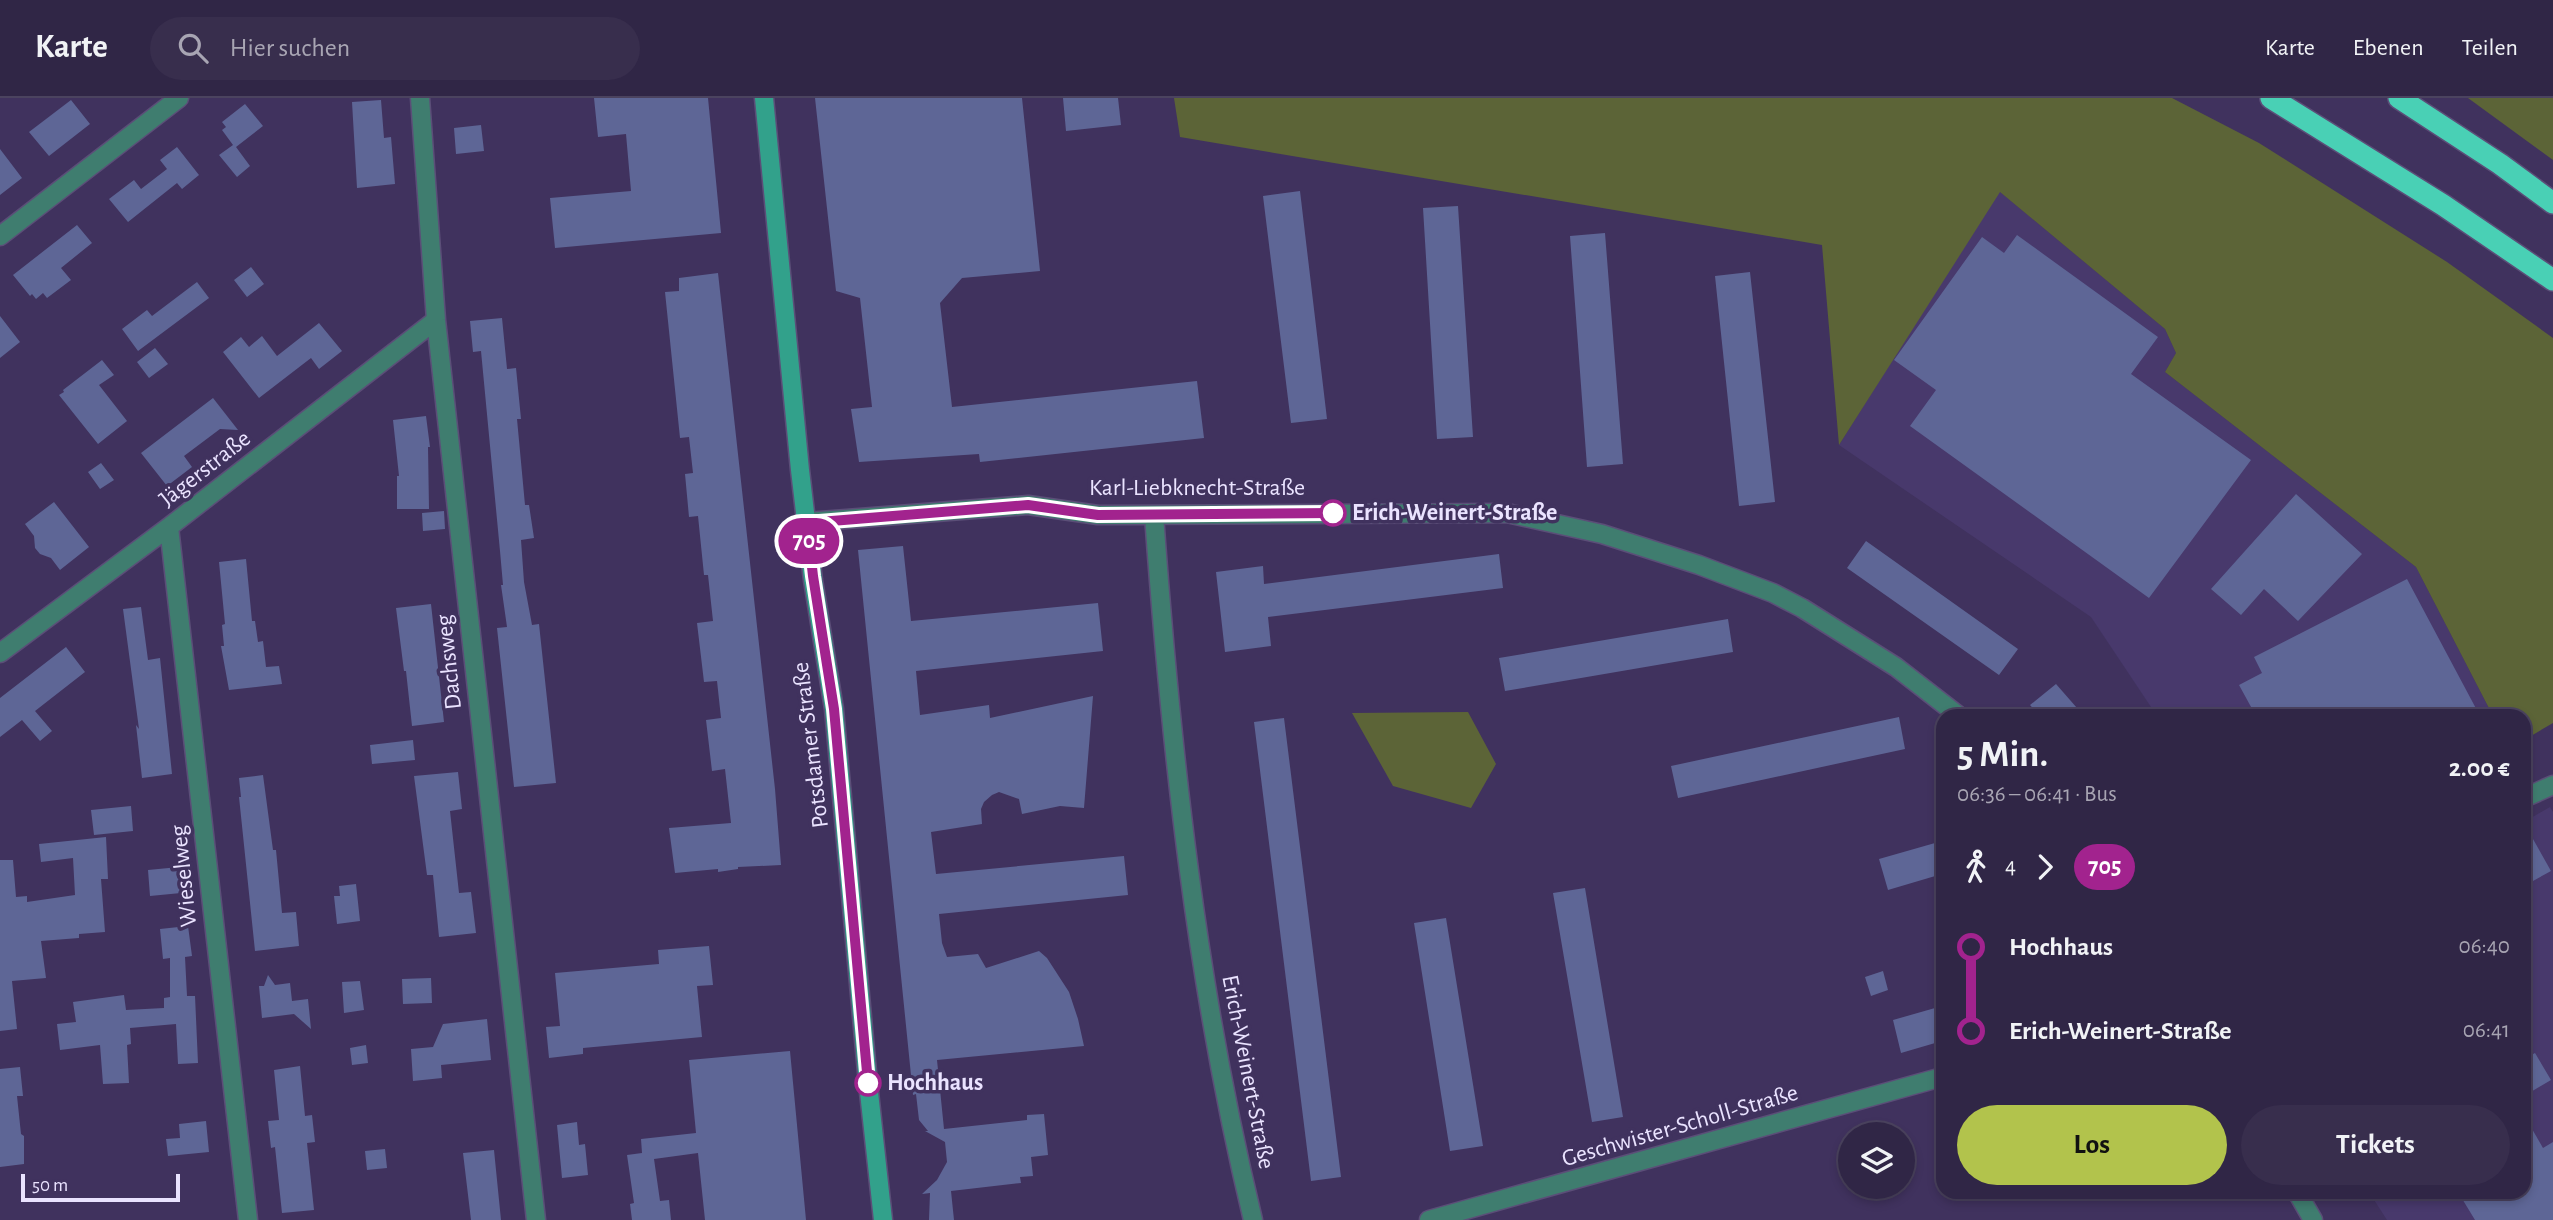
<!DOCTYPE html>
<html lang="de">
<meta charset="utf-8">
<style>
:root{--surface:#302646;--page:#382e4d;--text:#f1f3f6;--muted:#a8a5b3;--line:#4b435f;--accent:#b2c34c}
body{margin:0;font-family:"Alegreya Sans",sans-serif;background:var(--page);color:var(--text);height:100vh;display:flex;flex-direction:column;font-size:26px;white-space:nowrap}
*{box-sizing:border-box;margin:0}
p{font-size:23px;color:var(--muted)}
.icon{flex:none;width:38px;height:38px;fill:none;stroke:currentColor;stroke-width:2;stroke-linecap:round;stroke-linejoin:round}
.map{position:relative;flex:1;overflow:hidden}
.sheet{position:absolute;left:1936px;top:611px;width:595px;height:490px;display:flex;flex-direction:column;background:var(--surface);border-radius:21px;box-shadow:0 4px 10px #0003,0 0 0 2px var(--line)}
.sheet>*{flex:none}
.badge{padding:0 14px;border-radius:23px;font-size:24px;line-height:46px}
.buttons{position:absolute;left:1838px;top:1024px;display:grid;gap:14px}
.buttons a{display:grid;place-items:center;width:77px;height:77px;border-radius:50%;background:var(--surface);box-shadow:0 4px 10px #0003,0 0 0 2px var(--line);font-size:35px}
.scale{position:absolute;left:21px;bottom:18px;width:159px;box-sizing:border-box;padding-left:7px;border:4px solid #eae3ff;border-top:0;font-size:19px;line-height:24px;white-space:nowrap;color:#eae3ff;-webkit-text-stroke:5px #40325e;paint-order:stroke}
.map>.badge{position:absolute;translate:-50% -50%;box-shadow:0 0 0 4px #fff}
.legs{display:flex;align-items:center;gap:10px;height:77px;padding:0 21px;font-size:23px}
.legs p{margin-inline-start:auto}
.summary{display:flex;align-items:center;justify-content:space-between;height:119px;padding:0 21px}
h1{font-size:38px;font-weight:700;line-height:52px}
.primary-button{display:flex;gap:14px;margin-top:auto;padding:14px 21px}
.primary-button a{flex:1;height:80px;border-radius:42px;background:var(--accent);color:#111;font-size:28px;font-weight:700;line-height:80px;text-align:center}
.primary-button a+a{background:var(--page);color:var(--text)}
ul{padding:0 21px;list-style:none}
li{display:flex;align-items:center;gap:24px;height:84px;font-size:26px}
li i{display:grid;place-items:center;width:10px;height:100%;margin:0 9px;background:currentColor}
li i::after{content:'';width:18px;height:18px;margin:-9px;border:5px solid;border-radius:50%;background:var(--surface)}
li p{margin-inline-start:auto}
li:first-child i{background:linear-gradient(#0000 50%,currentColor 0)}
li:last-child i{background:linear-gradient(currentColor 50%,#0000 0)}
header{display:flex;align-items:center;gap:42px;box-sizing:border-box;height:98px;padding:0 35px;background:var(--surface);border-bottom:2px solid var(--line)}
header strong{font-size:33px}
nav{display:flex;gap:38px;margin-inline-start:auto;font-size:24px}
.search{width:490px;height:63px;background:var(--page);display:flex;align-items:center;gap:18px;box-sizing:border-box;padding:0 24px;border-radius:38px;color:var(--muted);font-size:26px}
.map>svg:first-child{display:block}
.built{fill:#48396c}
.green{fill:#5c6437}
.building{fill:#5e6696}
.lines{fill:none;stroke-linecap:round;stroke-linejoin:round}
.street-casing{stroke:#5b4e78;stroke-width:21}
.secondary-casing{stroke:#5b4e78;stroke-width:21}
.highway-casing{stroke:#5b4e78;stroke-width:24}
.street{stroke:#3f7d6f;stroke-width:18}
.secondary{stroke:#32a18b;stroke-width:18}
.highway{stroke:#49d0b5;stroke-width:21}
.line-1-casing{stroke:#fff;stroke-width:16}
.line-1{stroke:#a2238e;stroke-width:10}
.stop-1-dot{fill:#fff;stroke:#a2238e;stroke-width:3.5}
.labels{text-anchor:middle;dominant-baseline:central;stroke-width:7;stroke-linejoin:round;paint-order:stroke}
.street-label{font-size:24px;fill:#eae3ff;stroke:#40325e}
.stop-label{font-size:24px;font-weight:bold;fill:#eae3ff;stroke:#40325e;text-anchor:start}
</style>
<header>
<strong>Karte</strong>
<div class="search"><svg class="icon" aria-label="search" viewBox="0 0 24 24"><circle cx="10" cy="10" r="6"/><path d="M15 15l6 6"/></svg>Hier suchen</div>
<nav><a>Karte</a><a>Ebenen</a><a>Teilen</a></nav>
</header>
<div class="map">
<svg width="2553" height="1122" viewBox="0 0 2553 1122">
<rect width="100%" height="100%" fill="#40325e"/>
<path class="built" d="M1999,93l166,138 11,24 -11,19 251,195 77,149h-336l-66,-99 -252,-172z
M2550,709l3,5v408h-166l-18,-28h155v-370z"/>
<path class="green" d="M1174,0h998l87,45 188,119 106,76v385l-29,17v-24h-31l-77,-149 -251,-195 11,-19 -11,-24 -165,-137 -161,253 -17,-200 -642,-108z
M2468,0h85v62z
M1468,614l28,52 -25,44 -78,-22 -41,-73z"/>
<path class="building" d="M594,0h114l13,135 -166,15 -5,-50 81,-7 -5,-57 -28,3z
M815,0h207l18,173 -78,7 -22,25 12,104 245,-26 7,57 -224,24 -1,-8 -120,8 -8,-53 21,-2 -12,-109 -24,-7z
M1063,0h55l3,27 -55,6z
M71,2l19,24 -41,32 -20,-24z
M381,2l3,38 7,-1 4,47 -38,4 -5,-86z
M245,6l18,22 -27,21 14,19 -13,11 -18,-22 14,-10 -11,-15 4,-3 -4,-5z
M481,27l3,26 -28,3 -2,-26z
M177,49l22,28 -17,14 -5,-6 -49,39 -19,-23 25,-19 7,9 26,-20 -7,-9z
M0,51l22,29 -22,17z
M1300,93l27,228 -36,4 -28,-227z
M1458,108l15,231 -36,2 -14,-231z
M77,127l15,18 -31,25 10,12 -24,18 -4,-5 -7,6 -4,-5 -2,2 -17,-21z
M1605,135l18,231 -36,3 -17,-231z
M2017,137l141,102 -27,37 120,86 -102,138 -239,-172 26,-36 -42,-30 88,-123 22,16z
M251,169l13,17 -17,13 -13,-17z
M1750,174l25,230 -36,4 -24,-230z
M718,175l57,516 6,76 -43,2v2l-20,3v-3l-43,4 -6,-45 62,-5 -6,-54 -13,2 -6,-51 15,-2 -4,-37 -13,1 -7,-59 16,-2 -5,-46h-4l-6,-59 -9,1 -4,-43 8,-1 -4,-36 -9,1 -15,-146 14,-1v-13z
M197,184l12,16 -71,53 -16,-22 25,-19 5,6z
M0,218l20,26 -20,16z
M502,220l5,51 9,-1 5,51h-4l8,86h4l5,33 -13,2 3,42 8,43 7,-1 17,159 -42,4 -17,-159 10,-1 -6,-42h2l-3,-34 -19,-200 -8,1 -3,-31z
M319,225l23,28 -23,18 -8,-11 -52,40 -36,-46 18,-15 8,10 13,-11 15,20z
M155,250l13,16 -19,14 -12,-16z
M102,262l12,15 -15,10 28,36 -29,23 -39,-49 5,-3 -1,-2z
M213,300l25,32 -18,-1 -36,27 8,11 -25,19 -26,-33z
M426,318l4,31h-2l1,62h-32v-33h2l-6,-56z
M101,365l13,17 -14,9 -12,-17z
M2296,396l66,60 -64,67 -34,-32 -23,26 -30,-26z
M54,404l35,45 -29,23 -9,-12 -11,-4 -5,-6 -1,-12 -9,-12z
M444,413l1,18 -22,2 -1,-18z
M1866,443l152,108 -19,26 -152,-107z
M903,448l8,75 187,-18 5,48 -187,20 4,44 69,-10 1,13 103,-22 -9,112 -24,-2 -38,8 -3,-15 -20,-7 -7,3 -8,7 -3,7 1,15 -51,8 5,42 188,-18 4,39 -189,19 3,29 5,14 31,-3 8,14 53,-17 8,7 22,34 9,27 6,27 -147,14 7,69 83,-9v-5l17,-1 4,41 -17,2 2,19 -13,1 1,6 -70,8 3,29h-25l1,-27 -8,1 15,-14 10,-18 -2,-20 -20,-11h3l-9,-11 -3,-26 -3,1 -55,-545z
M1499,456l4,34 -235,29 3,29 -46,6 -9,-80 47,-6 1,18z
M246,461l6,62h3l3,21 5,-1 3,26 13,-1 3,18 -53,6 -8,-44h3l-2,-21 3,-1 -6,-62z
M2407,481l73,137h-224l-17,-31 23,-12 -8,-16z
M431,506l13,118 -32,4 -6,-55h-2l-8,-63z
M141,509l7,53 12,-2 12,116 -30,4 -6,-53 3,4 -16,-120z
M1728,521l5,33 -228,39 -6,-33z
M66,549l19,25 -50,39 17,20 -12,10 -18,-21 -22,17v-39z
M2056,586l28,32h-44l-10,-11z
M1899,619l6,32 -227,49 -7,-32z
M1284,620l57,459 -30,4 -57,-459z
M413,642l2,20 -43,4 -2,-19z
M458,674l4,37 -12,2 9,82 12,-1 5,41 -37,4 -6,-62h-6l-13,-99z
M263,677l10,75h3l6,63 14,-1 3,34 -44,5 -16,-154h2l-2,-19z
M131,708l2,25 -39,4 -3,-25z
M2524,725l27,48 -18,10 -9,-15z
M106,739l2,42h-7l4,53 -26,2v4l-38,3 5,37 -34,3 5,48 -17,2v-171h13l3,37 11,-1v6l48,-7 -2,-37 -32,4 -2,-18z
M1942,743v33l-54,16 -9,-31z
M179,769l2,26 -31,3 -2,-26z
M356,786l4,37 -23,3 -3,-28h6l-1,-10z
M1585,790l38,229 -31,5 -39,-229z
M1446,820l37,228 -33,5 -36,-228z
M188,828l4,30 -7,1 2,39h8l3,67 -20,1 -2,-40 -46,4 1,16 -4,1 2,38 -26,1 -3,-39 -40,5 -3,-26 19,-2 -3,-20 51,-7 2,15 38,-2v-10l6,-1v-39l-7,1 -3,-30z
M709,848l4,39 -16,1 5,51 -119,11v6l-34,4 -3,-31 14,-1 -5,-53 104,-9 -1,-14z
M1883,873l5,19 -17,6 -6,-19z
M268,877l7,10 15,-2 2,18 16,-2 3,30 -17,-15 -32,4 -3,-32h5z
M431,880l1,25 -29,1 -1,-25z
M360,883l4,29 -20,3 -2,-31z
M1942,908v35l-41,12 -8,-33z
M487,921l4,41 -50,5 1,13 -29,3 -2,-32 22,-2 10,-23z
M366,947l2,18 -16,2 -2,-17z
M790,953l16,169h-101l-7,-67 -44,6 6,42 9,-1 2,20h-39l-2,-16 4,-1 -7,-48 15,-2 -1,-14 55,-6 -7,-73z
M2535,955l16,27 -27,16v-37z
M300,968l5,50 7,-1 3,27 -8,1 7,67 -32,3 -7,-66 -4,1 -3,-27 11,-1 -5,-50z
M20,969l3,29h-6l4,38 3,2v28l-24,3v-98z
M2524,1017l19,33 10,-6v78h-78l-17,-28h66z
M206,1023l3,31 -41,4 -2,-17 14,-1 -1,-14z
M577,1024l2,23 6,-1 3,31 -26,3 -5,-53z
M385,1051l2,19 -20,2 -2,-19z
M494,1052l7,70h-30l-8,-67z"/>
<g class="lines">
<g class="street-casing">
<path id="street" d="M420,0l16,222 100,900
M0,138l179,-138
M1154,417c17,237 43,474 99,705
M807,424l221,-17 70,10 409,-2 95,21 97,31 74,28 29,15 94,59 63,49
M169,429l79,693
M0,555l169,-126 267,-207
M2524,700l29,-13
M2297,1094l16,28
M1429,1122l513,-143"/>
</g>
<g class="secondary-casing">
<path id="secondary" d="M764,0l36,372 13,110 21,129 34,374 15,137"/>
</g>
<g class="highway-casing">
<path id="highway" d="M2271,0l172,107 110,75
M2399,0l101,66 53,39"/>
</g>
<use href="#street" class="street"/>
<use href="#secondary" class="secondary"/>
<use href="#highway" class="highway"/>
</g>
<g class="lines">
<g class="line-1-casing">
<path id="line-1" d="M868,985l-34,-374 -21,-133 -6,-53 221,-18 70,10 235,-2"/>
</g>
<use href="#line-1" class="line-1"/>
</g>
<g class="stop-1-dot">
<circle cx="1333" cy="415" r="12"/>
<circle cx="868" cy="985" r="12"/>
</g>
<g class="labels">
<g class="street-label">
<text transform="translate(205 371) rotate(-38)">Jägerstraße</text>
<text x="1197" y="390">Karl-Liebknecht-Straße</text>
<text transform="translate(449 564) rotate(-96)">Dachsweg</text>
<text transform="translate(811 647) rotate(-97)">Potsdamer Straße</text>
<text transform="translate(184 778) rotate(-96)">Wieselweg</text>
<text transform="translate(1248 974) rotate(79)">Erich-Weinert-Straße</text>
<text transform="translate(1680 1028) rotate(-16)">Geschwister-Scholl-Straße</text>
</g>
<g class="stop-label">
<text x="1352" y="415">Erich-Weinert-Straße</text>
<text x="887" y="985">Hochhaus</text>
</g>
</g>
</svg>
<div class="buttons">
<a><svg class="icon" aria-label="layers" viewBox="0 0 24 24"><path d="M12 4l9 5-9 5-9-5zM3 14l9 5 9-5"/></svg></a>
</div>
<div class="scale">50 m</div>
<b class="badge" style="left:809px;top:443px;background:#a2238e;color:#fff">705</b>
<section class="sheet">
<div class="summary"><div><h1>5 Min.</h1><p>06:36 – 06:41 · Bus</p></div><b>2.00 €</b></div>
<div class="legs"><svg class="icon" aria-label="walk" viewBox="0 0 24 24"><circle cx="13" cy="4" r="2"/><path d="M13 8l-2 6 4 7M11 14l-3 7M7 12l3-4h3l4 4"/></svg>4<svg class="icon" aria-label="forward" viewBox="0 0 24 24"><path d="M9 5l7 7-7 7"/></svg><b class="badge" style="background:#a2238e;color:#fff">705</b></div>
<ul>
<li><i style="color:#a2238e"></i><b>Hochhaus</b><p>06:40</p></li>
<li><i style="color:#a2238e"></i><b>Erich-Weinert-Straße</b><p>06:41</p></li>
</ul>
<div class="primary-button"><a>Los</a><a>Tickets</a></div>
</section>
</div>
